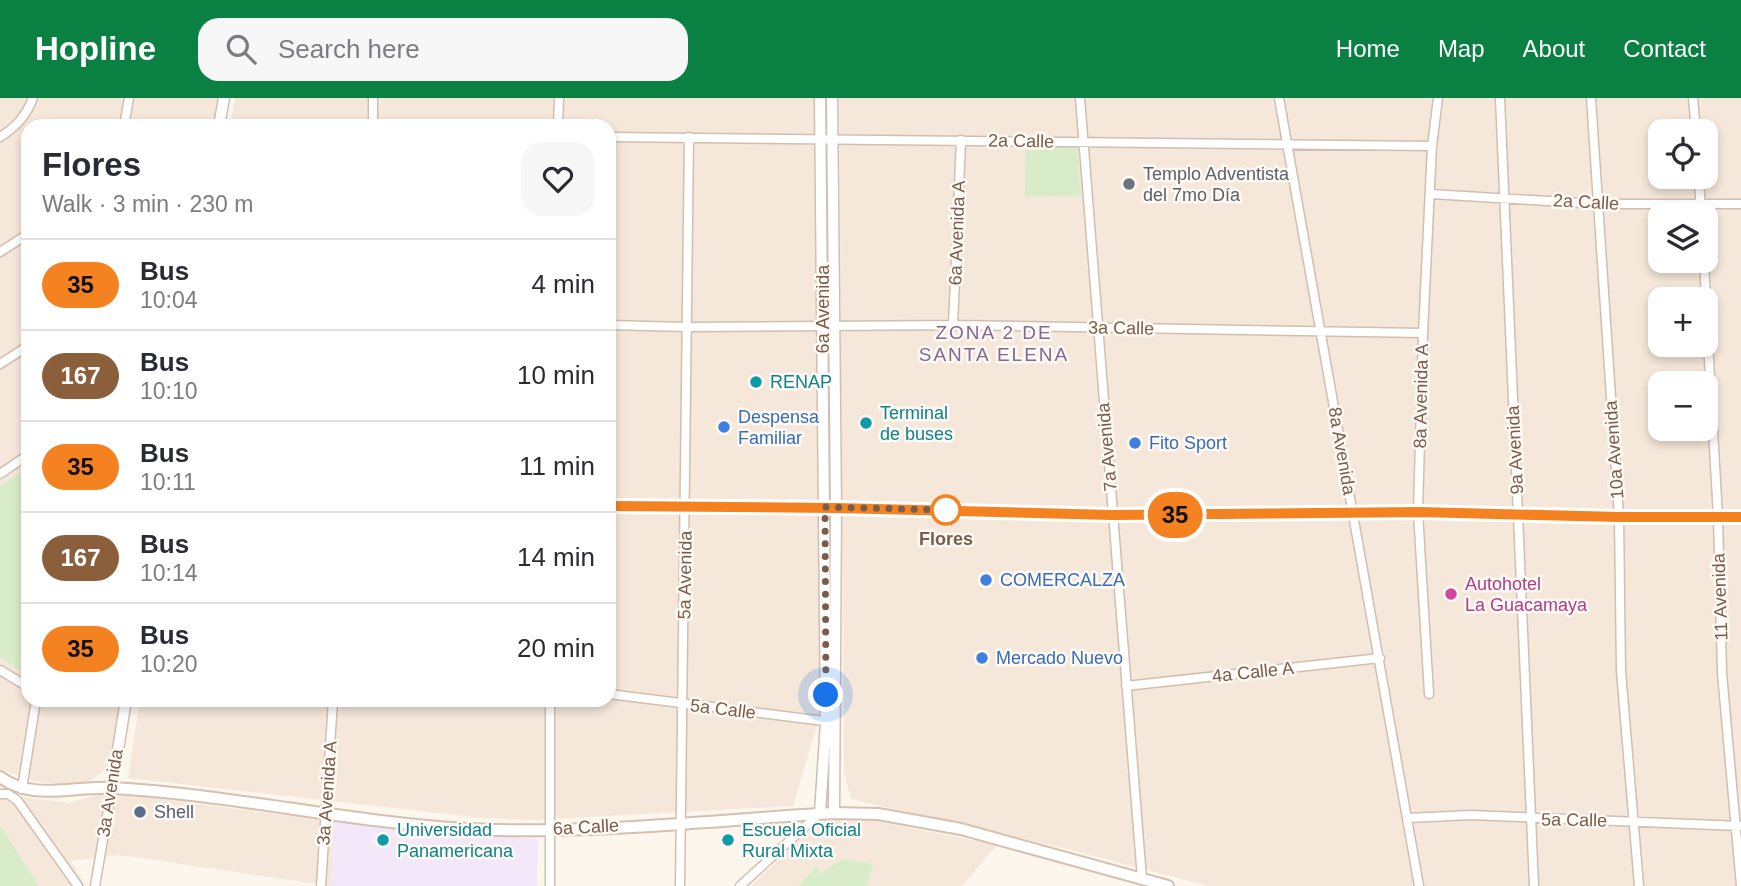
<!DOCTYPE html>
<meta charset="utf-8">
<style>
:root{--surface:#fff;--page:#f7f7f7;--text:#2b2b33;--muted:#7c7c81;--line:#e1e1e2;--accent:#0b8043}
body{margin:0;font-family:Helvetica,sans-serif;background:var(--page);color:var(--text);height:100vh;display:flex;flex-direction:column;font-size:26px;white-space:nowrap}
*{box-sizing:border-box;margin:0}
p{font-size:23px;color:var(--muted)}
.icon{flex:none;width:38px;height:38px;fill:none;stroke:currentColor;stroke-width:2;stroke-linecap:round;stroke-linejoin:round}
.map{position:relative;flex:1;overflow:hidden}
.details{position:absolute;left:21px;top:21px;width:595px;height:588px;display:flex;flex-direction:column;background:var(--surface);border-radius:21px;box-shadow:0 4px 10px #0003}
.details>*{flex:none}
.badge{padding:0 14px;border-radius:23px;font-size:24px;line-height:46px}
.fabs{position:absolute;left:1648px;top:21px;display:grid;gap:14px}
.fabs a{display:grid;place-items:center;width:70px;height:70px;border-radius:14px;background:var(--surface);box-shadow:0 4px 10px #0003;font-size:35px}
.you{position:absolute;width:35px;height:35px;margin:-18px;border:5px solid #fff;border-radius:50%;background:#1a73e8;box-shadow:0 0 0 10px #1a73e833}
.map>.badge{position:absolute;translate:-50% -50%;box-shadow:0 0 0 4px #fff}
.round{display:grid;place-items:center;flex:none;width:74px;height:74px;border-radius:21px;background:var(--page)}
.summary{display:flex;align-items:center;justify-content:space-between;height:119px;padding:0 21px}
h1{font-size:33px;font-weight:700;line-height:52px}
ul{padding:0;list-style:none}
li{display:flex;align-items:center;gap:21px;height:91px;padding:0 21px;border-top:2px solid var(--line)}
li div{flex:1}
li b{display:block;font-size:26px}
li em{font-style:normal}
li .badge{min-width:77px;font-weight:700;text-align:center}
header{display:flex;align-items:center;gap:42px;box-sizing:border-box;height:98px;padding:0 35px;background:var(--accent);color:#fff}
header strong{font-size:33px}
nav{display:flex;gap:38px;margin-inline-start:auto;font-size:24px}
.search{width:490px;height:63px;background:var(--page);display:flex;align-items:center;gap:18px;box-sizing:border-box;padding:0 24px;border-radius:21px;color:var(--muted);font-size:26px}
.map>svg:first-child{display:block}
.residential{fill:#f5e8da;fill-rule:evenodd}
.education{fill:#f3e8fa}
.green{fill:#d8ecc9}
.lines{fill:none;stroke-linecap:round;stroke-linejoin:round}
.minor-casing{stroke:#d1beb0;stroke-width:11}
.tertiary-casing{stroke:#d1beb0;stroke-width:13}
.secondary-casing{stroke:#d6c0b0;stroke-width:14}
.minor{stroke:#fff;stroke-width:8}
.tertiary{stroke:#fff;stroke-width:10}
.secondary{stroke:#fff;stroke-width:10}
.line-casing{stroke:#fff;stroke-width:16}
.line{stroke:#f58220;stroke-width:10}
.walk{stroke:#7a5c4d;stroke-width:7;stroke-dasharray:0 12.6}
.worship-dot{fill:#6b7280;stroke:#fffaf3;stroke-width:2.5}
.culture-dot{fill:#0f9aa8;stroke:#fffaf3;stroke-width:2.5}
.shop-dot{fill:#3f7fe0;stroke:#fffaf3;stroke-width:2.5}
.stop-dot{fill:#fff;stroke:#f58220;stroke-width:3.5}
.hotel-dot{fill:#d1479c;stroke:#fffaf3;stroke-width:2.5}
.service-dot{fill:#5c6f8a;stroke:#fffaf3;stroke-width:2.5}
.labels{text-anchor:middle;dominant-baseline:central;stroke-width:5;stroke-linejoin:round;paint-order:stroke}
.street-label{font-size:18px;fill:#7a5c4d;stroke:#fffaf3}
.worship-label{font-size:18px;fill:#5b616d;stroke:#fffaf3;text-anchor:start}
.culture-label{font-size:18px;fill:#0d838f;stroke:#fffaf3;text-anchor:start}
.shop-label{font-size:18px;fill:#366cbe;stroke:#fffaf3;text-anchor:start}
.stop-label{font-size:18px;font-weight:bold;fill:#7a5c4d;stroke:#fffaf3}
.hotel-label{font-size:18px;fill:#b23c85;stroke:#fffaf3;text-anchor:start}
.service-label{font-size:18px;fill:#4e5e75;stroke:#fffaf3;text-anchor:start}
.neighbourhood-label{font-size:19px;letter-spacing:2px;fill:#846695;stroke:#fffaf3}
</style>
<header>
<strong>Hopline</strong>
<div class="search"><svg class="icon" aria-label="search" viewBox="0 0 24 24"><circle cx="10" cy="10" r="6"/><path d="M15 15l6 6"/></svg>Search here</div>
<nav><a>Home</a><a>Map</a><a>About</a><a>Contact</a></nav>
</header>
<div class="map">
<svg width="1741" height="788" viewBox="0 0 1741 788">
<rect width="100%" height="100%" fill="#fdf6ec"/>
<path class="residential" d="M0,0h219l-5,28h-186v574h93l-10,64 -19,16 -26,5 -32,-4 -34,-12z
M235,0h583l3,613 -28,95 -260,14 -50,-2 -355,-40 12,-78h469v-574h-379z
M839,0h902v788h-533l-141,-37 -216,-50 -7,-27zM1661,33h45v46h-45zM1661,117h45v46h-45zM1661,201h45v46h-45zM1661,285h45v46h-45z
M109,694l225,30 -3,64 -212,-31 -48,6 14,25h-46l-39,-61v-27l17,-2 51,7z
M834,719l30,2 133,26 -35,41h-95l5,-22 -53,10 -4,-7 -17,19h-47l68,-65z"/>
<path class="education" d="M334,724l204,17 -1,47h-206z"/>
<path class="green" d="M1026,48l51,1 4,49 -56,1z
M28,369v200l-9,3 -19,-13v-171z
M0,727l39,61h-39z
M843,761l30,5 -6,22h-69l18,-20 4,8z"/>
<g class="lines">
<g class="minor-casing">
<path id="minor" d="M1080,0l62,781
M1279,0l140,788
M1500,0l34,788
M1591,0l28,419 2,154 18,215
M1693,0l3,33
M124,28l5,-28
M373,28v-28
M558,28l1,-28
M0,39c16,-10 26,-21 33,-39
M609,39l823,9
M1699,79l2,38
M1431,96l166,10h144
M0,154l28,-18
M1704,163l2,38
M1706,210l12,209 4,156 19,213
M609,227l77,2 267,-2 470,8
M953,227l8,-185
M0,266l28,-18
M0,376l28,-19
M609,408l216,1 287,8 306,-3 201,5h122
M0,572l28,17
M1126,588l254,-28
M609,596l223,28
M1429,596l-11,-182 5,-179 9,-187 6,-48
M22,691l14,-89
M0,696h8l9,6 61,86
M1408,720l63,-3 269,11
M95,788l17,-99
M321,788l12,-186
M550,788v-186
M680,788l9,-749
M740,788l80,-73"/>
</g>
<g class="tertiary-casing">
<path id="tertiary" d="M832,0l4,410 -2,305
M219,28l5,-28
M112,689l14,-87
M820,715l6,-91 -6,-624"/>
</g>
<g class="secondary-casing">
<path id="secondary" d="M0,679c34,25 75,8 114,11 118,7 235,34 353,41 119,6 248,-9 367,-16l44,1 83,15 207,57"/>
</g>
<use href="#minor" class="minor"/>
<use href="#tertiary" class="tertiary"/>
<use href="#secondary" class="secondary"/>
</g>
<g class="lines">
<g class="line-casing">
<path id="line" d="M609,408l227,2 276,7 307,-3 200,5h122"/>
</g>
<use href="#line" class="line"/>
<path class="walk" d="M826,597l-1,-188 121,3"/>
</g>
<circle class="worship-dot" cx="1129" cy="86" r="7"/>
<g class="culture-dot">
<circle cx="756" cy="284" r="7"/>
<circle cx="866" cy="325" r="7"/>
<circle cx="383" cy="742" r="7"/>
<circle cx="728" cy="742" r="7"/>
</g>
<g class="shop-dot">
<circle cx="724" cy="329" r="7"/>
<circle cx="1135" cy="345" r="7"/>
<circle cx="986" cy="482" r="7"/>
<circle cx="982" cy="560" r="7"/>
</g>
<circle class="stop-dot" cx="946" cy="412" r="14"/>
<circle class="hotel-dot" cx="1451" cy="496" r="7"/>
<circle class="service-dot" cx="140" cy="714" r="7"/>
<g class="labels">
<g class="street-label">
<text transform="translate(1021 43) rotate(1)">2a Calle</text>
<text transform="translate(1586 104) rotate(3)">2a Calle</text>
<text transform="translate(957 135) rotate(-88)">6a Avenida A</text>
<text transform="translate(823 211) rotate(-90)">6a Avenida</text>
<text transform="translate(1121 230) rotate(1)">3a Calle</text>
<text transform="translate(1421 298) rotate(-89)">8a Avenida A</text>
<text transform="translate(1107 349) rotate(-95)">7a Avenida</text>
<text transform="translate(1515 352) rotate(-93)">9a Avenida</text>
<text transform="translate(1614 352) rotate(-94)">10a Avenida</text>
<text transform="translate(1342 353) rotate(80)">8a Avenida</text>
<text transform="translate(685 477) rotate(-89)">5a Avenida</text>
<text transform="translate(1720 499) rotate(-92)">11 Avenida</text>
<text transform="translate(1253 574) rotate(-6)">4a Calle A</text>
<text transform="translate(723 611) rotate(7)">5a Calle</text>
<text transform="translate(110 695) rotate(-81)">3a Avenida</text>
<text transform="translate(327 695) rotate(-86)">3a Avenida A</text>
<text transform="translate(1574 722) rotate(1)">5a Calle</text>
<text transform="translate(586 729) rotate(-3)">6a Calle</text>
</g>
<g class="worship-label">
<text x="1143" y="76">Templo Adventista<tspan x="1143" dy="21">del 7mo Día</tspan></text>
</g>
<g class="culture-label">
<text x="770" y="284">RENAP</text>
<text x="880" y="315">Terminal<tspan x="880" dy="21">de buses</tspan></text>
<text x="397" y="732">Universidad<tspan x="397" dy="21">Panamericana</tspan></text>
<text x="742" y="732">Escuela Oficial<tspan x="742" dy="21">Rural Mixta</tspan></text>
</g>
<g class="shop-label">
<text x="738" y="319">Despensa<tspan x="738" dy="21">Familiar</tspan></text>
<text x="1149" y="345">Fito Sport</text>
<text x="1000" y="482">COMERCALZA</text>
<text x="996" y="560">Mercado Nuevo</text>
</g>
<g class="stop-label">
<text x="946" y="441">Flores</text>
</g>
<g class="hotel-label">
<text x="1465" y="486">Autohotel<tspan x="1465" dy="21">La Guacamaya</tspan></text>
</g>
<g class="service-label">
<text x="154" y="714">Shell</text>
</g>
<g class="neighbourhood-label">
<text x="994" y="234">ZONA 2 DE<tspan x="994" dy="22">SANTA ELENA</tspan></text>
</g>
</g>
</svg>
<div class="fabs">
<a><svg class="icon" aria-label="locate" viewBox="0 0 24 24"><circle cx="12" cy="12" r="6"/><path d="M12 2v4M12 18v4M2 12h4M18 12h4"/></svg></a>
<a><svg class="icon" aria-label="layers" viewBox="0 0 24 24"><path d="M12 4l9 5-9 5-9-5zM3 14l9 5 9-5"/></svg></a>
<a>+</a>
<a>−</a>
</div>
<div class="you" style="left:826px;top:597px"></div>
<b class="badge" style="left:1175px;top:417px;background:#f58220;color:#111">35</b>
<section class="details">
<div class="summary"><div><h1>Flores</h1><p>Walk · 3 min · 230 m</p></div><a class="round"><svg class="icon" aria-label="heart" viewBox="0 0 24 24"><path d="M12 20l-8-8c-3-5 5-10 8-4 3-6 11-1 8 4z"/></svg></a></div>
<ul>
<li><span class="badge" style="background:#f58220;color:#111">35</span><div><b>Bus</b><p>10:04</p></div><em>4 min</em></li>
<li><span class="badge" style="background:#8b5e3c;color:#fff">167</span><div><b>Bus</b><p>10:10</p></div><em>10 min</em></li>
<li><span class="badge" style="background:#f58220;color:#111">35</span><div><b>Bus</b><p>10:11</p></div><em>11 min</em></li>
<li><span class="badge" style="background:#8b5e3c;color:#fff">167</span><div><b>Bus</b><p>10:14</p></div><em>14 min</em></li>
<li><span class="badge" style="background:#f58220;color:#111">35</span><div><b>Bus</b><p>10:20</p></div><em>20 min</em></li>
</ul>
</section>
</div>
